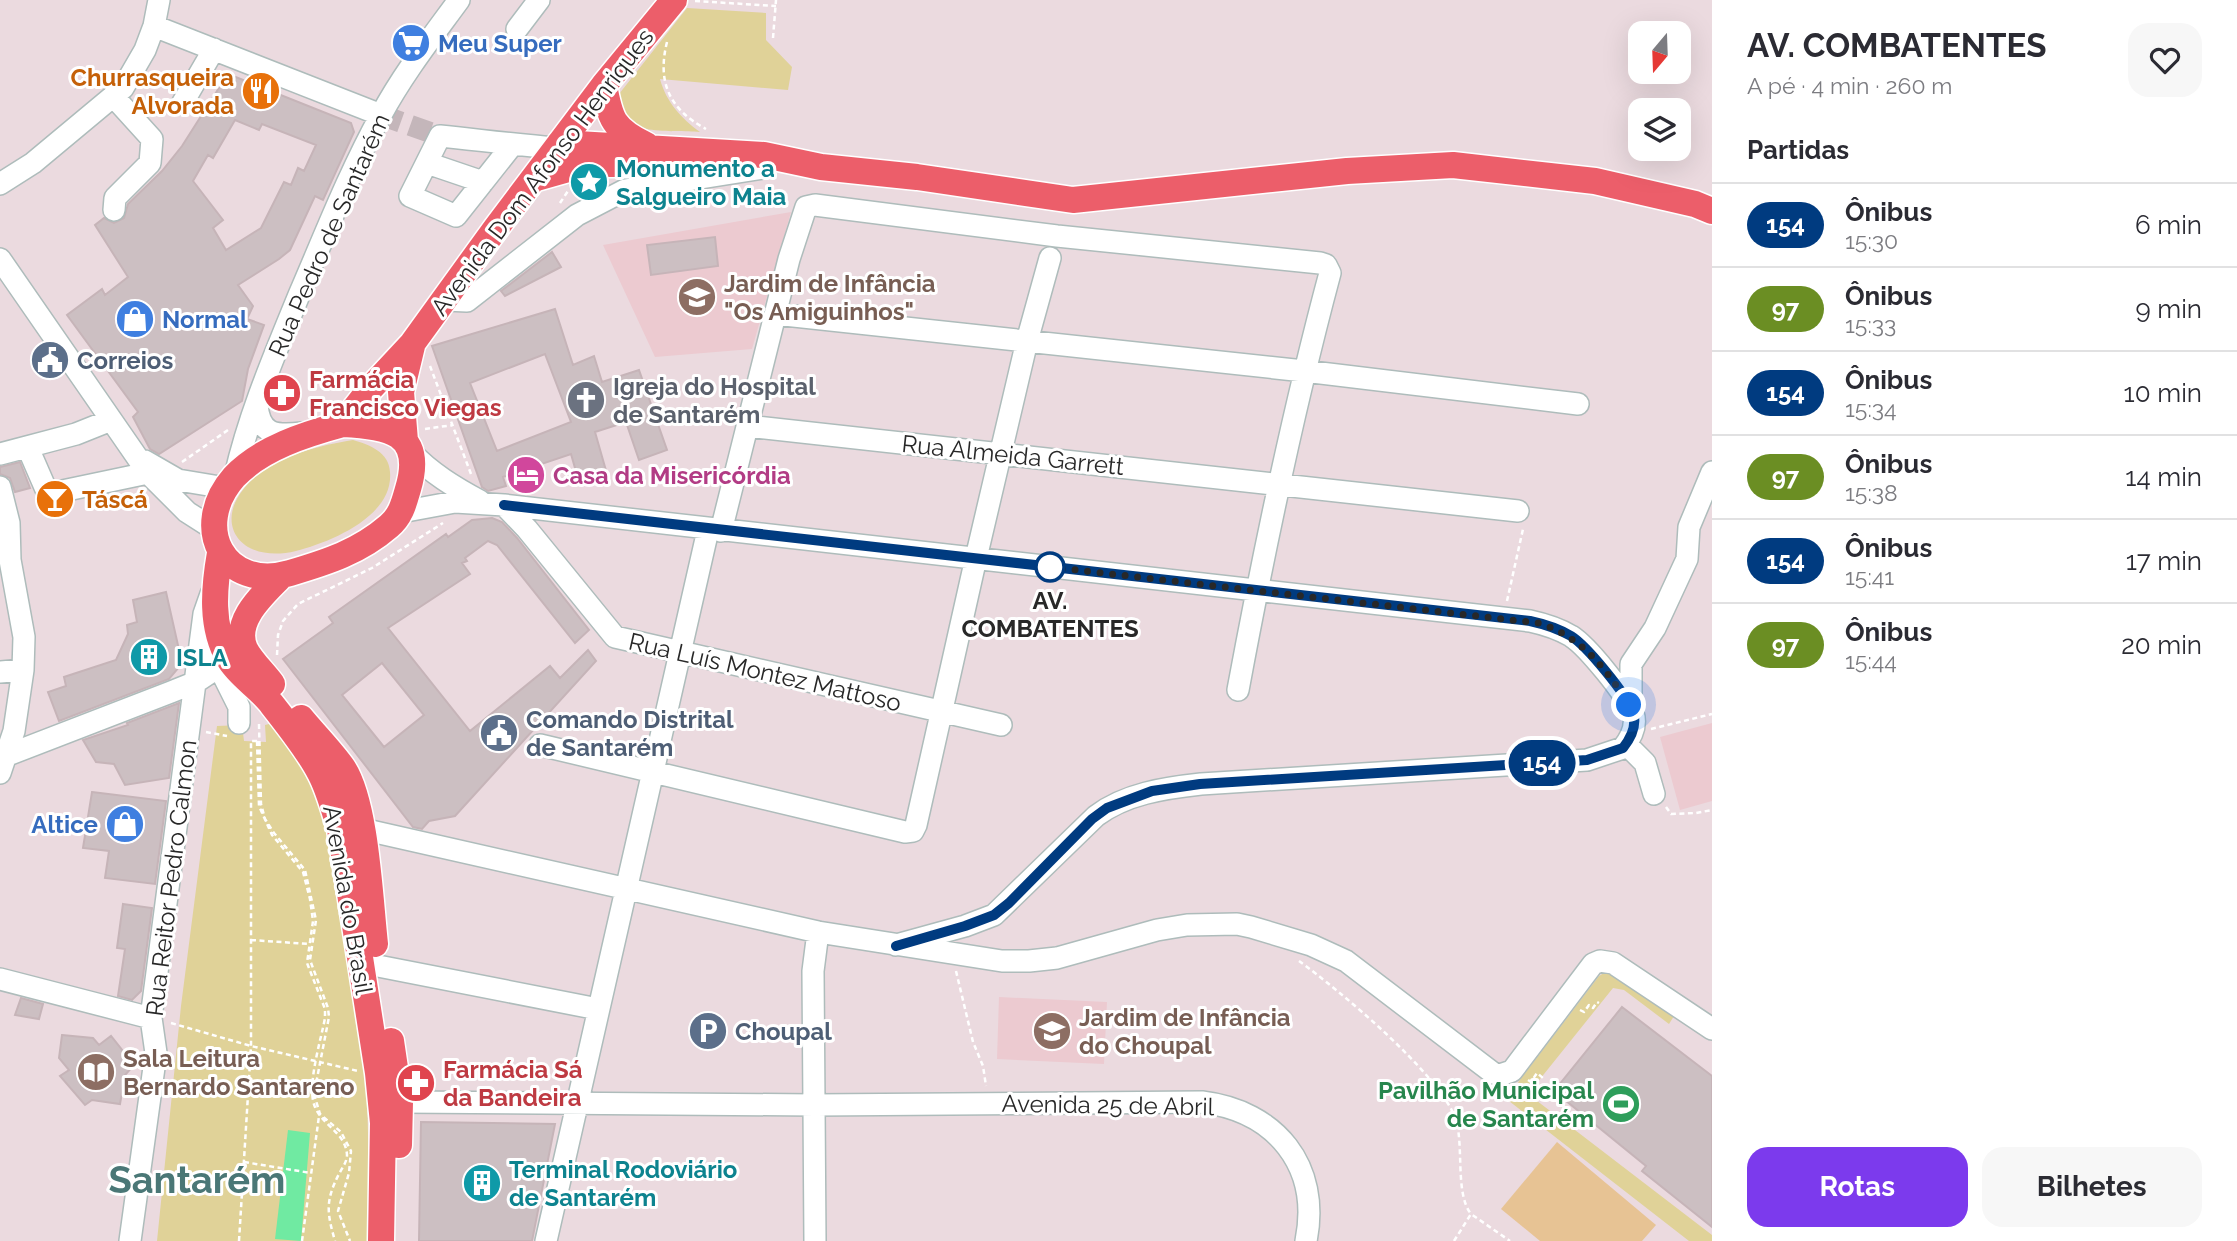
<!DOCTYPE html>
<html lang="pt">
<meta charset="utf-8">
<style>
:root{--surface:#fff;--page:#f7f7f7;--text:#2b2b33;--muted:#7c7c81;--line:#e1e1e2;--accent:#7c3aed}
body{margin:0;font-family:Raleway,sans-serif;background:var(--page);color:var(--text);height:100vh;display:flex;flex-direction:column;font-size:26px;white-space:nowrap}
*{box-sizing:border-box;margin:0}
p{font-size:23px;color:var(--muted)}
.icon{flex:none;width:38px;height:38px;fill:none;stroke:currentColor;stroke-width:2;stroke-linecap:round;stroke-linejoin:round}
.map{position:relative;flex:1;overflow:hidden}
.sheet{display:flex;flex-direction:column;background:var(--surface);width:525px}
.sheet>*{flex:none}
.badge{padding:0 14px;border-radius:23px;font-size:24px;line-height:46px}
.needle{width:46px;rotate:199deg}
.fabs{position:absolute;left:1628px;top:21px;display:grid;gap:14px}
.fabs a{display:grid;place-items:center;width:63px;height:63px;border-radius:14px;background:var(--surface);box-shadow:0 7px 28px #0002;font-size:35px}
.you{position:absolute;width:35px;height:35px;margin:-18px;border:5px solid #fff;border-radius:50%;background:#1a73e8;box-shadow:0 0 0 10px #1a73e833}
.map>.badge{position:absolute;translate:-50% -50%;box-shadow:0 0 0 4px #fff}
h2{padding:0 35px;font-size:26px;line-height:63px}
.round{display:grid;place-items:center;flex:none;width:74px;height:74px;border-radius:21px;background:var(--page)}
.head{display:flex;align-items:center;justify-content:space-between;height:119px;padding:0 35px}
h1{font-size:33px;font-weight:700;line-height:52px}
.primary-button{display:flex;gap:14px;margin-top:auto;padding:14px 35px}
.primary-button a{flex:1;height:80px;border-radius:21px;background:var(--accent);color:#fff;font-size:28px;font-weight:700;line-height:80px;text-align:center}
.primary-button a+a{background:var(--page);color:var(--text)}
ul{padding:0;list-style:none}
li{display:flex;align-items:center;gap:21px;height:84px;padding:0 35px;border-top:2px solid var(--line)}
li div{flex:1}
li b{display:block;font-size:26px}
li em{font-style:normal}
li .badge{min-width:77px;font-weight:700;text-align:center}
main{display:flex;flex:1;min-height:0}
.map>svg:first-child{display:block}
.education{fill:#eccad0}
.green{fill:#e0d298}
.pitch{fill:#e7c394}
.water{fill:#70eaa2}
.building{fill:#ccbfc2;stroke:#c6b4b8;stroke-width:2;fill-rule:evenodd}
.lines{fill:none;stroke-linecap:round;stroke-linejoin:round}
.minor-tunnel{stroke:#c4b6ba;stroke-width:21;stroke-dasharray:21 10;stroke-linecap:butt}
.minor-casing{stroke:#aebcbb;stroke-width:24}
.major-casing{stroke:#fff;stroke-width:29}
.path{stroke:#fff;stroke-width:2.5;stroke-dasharray:5 3.5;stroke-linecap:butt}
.minor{stroke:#fff;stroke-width:21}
.major{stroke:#ec5e6a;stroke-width:26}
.line-casing{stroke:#fff;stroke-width:16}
.line{stroke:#003b80;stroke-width:10}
.walk{stroke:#282828;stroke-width:7;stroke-dasharray:0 12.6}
.stop-dot{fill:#fff;stroke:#003b80;stroke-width:3.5}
.labels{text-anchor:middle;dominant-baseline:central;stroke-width:6;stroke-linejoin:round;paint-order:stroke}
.shop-label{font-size:24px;font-weight:bold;fill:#366cbe;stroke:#fff;text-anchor:start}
.food-label{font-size:24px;font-weight:bold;fill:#c56008;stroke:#fff;text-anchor:end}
.culture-label{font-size:24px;font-weight:bold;fill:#0d838f;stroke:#fff;text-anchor:start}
.street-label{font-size:24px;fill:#282828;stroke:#fff}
.education-label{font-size:24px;font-weight:bold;fill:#785e54;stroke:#fff;text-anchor:start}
.service-label{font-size:24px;font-weight:bold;fill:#4e5e75;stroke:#fff;text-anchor:start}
.health-label{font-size:24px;font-weight:bold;fill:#be3a42;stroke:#fff;text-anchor:start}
.worship-label{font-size:24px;font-weight:bold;fill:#5b616d;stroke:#fff;text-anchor:start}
.hotel-label{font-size:24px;font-weight:bold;fill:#b23c85;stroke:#fff;text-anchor:start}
.stop-label{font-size:24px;font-weight:bold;fill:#282828;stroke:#fff}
.leisure-label{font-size:24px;font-weight:bold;fill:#27864d;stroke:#fff;text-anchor:end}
.town-label{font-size:38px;font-weight:bold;fill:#4a7776;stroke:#fff}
</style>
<main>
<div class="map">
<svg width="1712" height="1241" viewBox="0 0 1712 1241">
<rect width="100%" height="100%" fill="#ebdadf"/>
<path class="education" d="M791,212l-39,137 -97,8 -52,-112z
M1712,723v78l-32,9 -20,-73z
M999,997l108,5 -3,62 -107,-5z"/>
<path class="green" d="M687,8l79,5v27l26,27 -4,23 -128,-11c6,23 22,40 40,53 -29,-3 -89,7 -81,-38z
M353,440c17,5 36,12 37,32 4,44 -59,70 -94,79 -58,14 -88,-32 -42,-73 26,-23 67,-33 99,-38z
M273,723l46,69 47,269 5,180h-214l24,-235 36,-280 25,-1 2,16 22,1 -1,-17z
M1607,971l67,45 -5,8 -45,-34 -11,-2 -85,106 184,141v6h-23l-180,-140 10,-20 80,-105z"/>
<path class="pitch" d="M1557,1142l99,83 -14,16h-102l-39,-32z"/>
<path class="water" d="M288,1130l22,3 -9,108 -26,-2z"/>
<path class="building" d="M233,76l118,47 3,9 -31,68 -8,-4 -25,54 -11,9 -41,26 15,21 -6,13 17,6 -16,44 -6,32 -83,53 -9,-5 -17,-32 5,-5 -71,-97 35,-26 3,6 23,-18 -33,-52 9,-7 10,5 10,-5 4,-14 34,-33 20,-25 44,-69zM235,120l24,10 3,-6 54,21 -12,26 -6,-3 -7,17 -7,-3 -23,46 -35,22 -13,-22 10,-8 -30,-39 15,-26 5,3z
M715,237l3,29 -67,9 -4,-30z
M552,252l9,15 -56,29 -4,-5z
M555,309l18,56 21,-9 8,26 37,-12 28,80 -28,10 -13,-38 -31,10 12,42 -28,8 -8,-28 -68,23 3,9 -18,5 -6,-4 -50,-141zM545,354l26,68 -74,29 -27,-68z
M20,462l10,26 -15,4 -5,-14 -10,-4v-7z
M492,518l10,4 15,16 72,92 -14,13 -78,-98 -9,-4 -23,17 2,3 -5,2 8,11 -82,54 82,103 80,-65 10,12 28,-28 8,11 -141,155 -26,5 -7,8 -9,-2 -130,-168 50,-36 -4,-6 117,-83 2,3 24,-17zM382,663l42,52 -40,32 -42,-52z
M166,592l14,62v12l-11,13 -110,42 -11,-29 18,-6 -2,-9 52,-17 12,-26 -1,-9 10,-3 -4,-22z
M179,703l-10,75 -44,7 -11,-21 -18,-2 -13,-22 45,-15 -1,-2z
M92,792l74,9 -11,83 -50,-6 4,-27 -26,-3z
M123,904l29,4 -11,83 -9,9 -14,-4 7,-47 -8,-1z
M21,998l22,6 -4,15 -24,-4z
M1622,1007l90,69v151l-70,-56 4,-5 -92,-75z
M62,1035l31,3 6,7 12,-9 23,29 -9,10 -5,29 -28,-4 -7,5 -25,-29 9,-6 -10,-12z
M421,1122l134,2 -23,117h-113z"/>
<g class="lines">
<path class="minor-tunnel" d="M381,115l59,21"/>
<g class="minor-casing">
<path id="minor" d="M154,26l227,89
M517,29l22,-29
M113,96l39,43 -2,24 -35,35 -1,12
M182,104l32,-55
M513,144l-57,72 -46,-20 30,-60c39,4 78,9 116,12
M427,163l56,19
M0,184l33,-21 90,-75 22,-38 9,-24 5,-26
M0,259l148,214 39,39 25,16
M445,300l22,1 110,-86 48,-25 138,-22
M775,314l529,57 274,33
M257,405c3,30 18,31 45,28
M747,426l771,85
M28,448l20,46 100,-21
M411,452c20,21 43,35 69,49
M0,454l76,-20 35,-14
M145,461l33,19 48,8
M235,476c14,-62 40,-122 64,-181 26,-60 50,-122 82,-180 22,-41 51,-78 78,-115
M0,487l9,36 1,37 14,77 -1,33 -9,61 -14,42
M504,505l23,24 88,108 386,88
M401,512l54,-10 49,3 1026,116c14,3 29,8 41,15 16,10 56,59 62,77 4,12 -2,25 -10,35l-36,12 -386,24c-37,4 -76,10 -105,32l-102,99 -29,11 -69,19
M721,531l68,-272 17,-52 9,-2 242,31 263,27 6,2 4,8c-37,138 -66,277 -92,417
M212,653l27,54v16
M0,672l23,-2
M1631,708v-44l24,-36 32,-69 2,-32 23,-55
M1626,744l19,19 9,31
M540,745l365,87 8,-1 3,-6 60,-267 51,-217 23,-83
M0,758l171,-66 25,-10 33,-22
M362,829l456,103 184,29h27l28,-3 100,-28 30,-5 50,-1 14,3 60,18 35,16 147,112 7,2 12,-4 81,-107 7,-3 13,2 99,66
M378,966l220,43
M0,979l151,39
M400,1102l415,3 387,-3c74,9 119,64 104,139
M130,1241l26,-188 -5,-35 53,-404 7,-20
M546,1241l162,-711
M815,1241l-2,-270 5,-39"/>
</g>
<g class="major-casing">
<path id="major" d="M604,85c6,34 9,44 42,60
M560,143l204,12 57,12 96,10 156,23 274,-29 106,-6 142,16 100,23 17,7
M533,179l53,-15h51
M343,424c45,2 82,8 65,65 -4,14 -7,27 -19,37 -30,26 -62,36 -99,47 -66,19 -100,-46 -56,-96 27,-29 72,-43 109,-53z
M343,424l28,-36 41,-44 84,-116 108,-143 70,-85
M405,441l-4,-49 11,-46
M220,553c-6,34 -10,74 9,106 9,16 29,28 41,43 15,19 39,49 50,71 9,17 14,37 20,56l38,244 5,50 -2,118
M272,684c-8,-11 -21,-23 -27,-35 -13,-29 20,-56 37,-74
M301,718c14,17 30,33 42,50 23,34 27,132 32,176
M391,1041l9,61 -1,43"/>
</g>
<path class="path" d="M695,1l81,5
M773,38l3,-38
M667,42c-10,40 2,67 39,87
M560,203l8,-12
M430,366l41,108
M425,429l28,-4
M182,462l46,-32
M1507,601l16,-72
M277,655l1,-20 5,-14 15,-17 74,-36 71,-45
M259,724l2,80 4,15 9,14 31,37 11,50 -6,40 18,48 1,9 -15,77 6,20 21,18 10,19 -2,22 -11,38 12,30
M1651,729l61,-15
M206,732l21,4
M257,741l2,65 13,29 31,37 7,27 3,22 -6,42 18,46v9c-4,22 -19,69 -10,89 7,18 31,26 32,48 0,7 -5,13 -8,19 -14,27 -12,39 -4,67
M1666,807l5,7 25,-1 16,-3
M251,940l58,4
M1299,961c40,29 142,114 157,159 8,27 -1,74 15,94
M956,971l17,71 10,24 3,20
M1580,1010l4,2 5,-7 4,3 4,-6 2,1
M171,1023l80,23 107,25
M1528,1080l3,2 6,-9 6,5
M244,1162l67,11
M239,1241l12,-195v-305h7
M302,1241l17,-125
M1454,1241l17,-27 39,27"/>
<use href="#minor" class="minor"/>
<use href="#major" class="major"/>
</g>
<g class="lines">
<g class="line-casing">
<path id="line" d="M504,505l1026,116c14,3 29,8 41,15 16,10 56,59 62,76 4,13 -2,26 -10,36l-36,12 -387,24 -48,7 -45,17 -15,11 -83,84 -15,12 -29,11 -69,20"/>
</g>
<use href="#line" class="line"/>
<path class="walk" d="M1050,567l488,56c43,13 68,45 91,82"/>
</g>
<defs>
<g id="supermarket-disc" transform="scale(2.0125)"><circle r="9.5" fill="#3f7fe0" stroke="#fff"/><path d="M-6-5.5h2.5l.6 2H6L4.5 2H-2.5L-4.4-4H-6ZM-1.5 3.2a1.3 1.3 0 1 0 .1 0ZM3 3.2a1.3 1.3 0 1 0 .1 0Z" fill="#fff"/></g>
<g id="restaurant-disc" transform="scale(2.0125)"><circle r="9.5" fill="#e8710a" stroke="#fff"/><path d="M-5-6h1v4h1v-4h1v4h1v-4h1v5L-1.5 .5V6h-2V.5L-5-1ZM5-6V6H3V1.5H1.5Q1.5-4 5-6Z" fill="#fff"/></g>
<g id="sight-disc" transform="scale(2.0125)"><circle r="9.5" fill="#0f9aa8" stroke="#fff"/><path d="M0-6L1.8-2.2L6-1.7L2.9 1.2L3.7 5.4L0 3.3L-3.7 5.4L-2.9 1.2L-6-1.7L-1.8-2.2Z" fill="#fff"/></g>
<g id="school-disc" transform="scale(2.0125)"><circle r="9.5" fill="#8d6e63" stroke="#fff"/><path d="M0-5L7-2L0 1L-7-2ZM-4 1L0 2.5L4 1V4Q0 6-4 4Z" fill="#fff"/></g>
<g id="shop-disc" transform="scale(2.0125)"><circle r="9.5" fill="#3f7fe0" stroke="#fff"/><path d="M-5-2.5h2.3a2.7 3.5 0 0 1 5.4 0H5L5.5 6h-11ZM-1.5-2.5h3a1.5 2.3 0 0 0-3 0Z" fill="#fff"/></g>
<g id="civic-disc" transform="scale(2.0125)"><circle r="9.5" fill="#5c6f8a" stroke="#fff"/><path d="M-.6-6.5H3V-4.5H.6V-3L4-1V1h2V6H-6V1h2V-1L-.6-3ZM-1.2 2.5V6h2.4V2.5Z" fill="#fff"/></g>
<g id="pharmacy-disc" transform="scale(2.0125)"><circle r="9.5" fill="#e0444e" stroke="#fff"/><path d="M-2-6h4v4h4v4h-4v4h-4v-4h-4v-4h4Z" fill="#fff"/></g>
<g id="church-disc" transform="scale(2.0125)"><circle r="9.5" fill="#6b7280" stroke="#fff"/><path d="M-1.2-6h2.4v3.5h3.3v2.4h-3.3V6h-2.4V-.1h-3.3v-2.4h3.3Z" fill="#fff"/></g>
<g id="hotel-disc" transform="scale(2.0125)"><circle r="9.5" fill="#d1479c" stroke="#fff"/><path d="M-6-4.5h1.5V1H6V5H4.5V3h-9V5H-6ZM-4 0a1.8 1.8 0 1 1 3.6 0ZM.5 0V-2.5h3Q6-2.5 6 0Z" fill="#fff"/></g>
<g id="bar-disc" transform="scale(2.0125)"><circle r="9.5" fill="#e8710a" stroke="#fff"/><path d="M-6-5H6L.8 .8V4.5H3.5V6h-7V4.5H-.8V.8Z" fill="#fff"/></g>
<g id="building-disc" transform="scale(2.0125)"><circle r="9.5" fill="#0f9aa8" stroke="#fff"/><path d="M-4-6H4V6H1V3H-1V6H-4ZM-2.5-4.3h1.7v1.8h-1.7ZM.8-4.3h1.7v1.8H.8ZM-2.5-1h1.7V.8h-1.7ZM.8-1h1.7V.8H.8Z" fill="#fff"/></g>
<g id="parking-disc" transform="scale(2.0125)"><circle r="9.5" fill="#5c6f8a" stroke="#fff"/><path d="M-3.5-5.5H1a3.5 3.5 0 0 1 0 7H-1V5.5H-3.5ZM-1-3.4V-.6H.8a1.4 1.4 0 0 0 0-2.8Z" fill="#fff"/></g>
<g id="library-disc" transform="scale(2.0125)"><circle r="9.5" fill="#8d6e63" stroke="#fff"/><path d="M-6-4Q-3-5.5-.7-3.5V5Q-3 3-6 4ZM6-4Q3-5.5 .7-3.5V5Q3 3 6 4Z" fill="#fff"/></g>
<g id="stadium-disc" transform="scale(2.0125)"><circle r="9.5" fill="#2e9e5b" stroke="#fff"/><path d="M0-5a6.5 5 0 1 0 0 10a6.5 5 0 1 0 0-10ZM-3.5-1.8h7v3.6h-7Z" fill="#fff"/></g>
</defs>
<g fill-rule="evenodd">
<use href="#supermarket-disc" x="411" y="43"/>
<use href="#restaurant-disc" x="261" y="91"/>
<use href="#sight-disc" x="589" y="182"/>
<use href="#school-disc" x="697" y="297"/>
<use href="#shop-disc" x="135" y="319"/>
<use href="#civic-disc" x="50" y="360"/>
<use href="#pharmacy-disc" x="282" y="393"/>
<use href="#church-disc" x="586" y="400"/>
<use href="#hotel-disc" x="526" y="475"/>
<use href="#bar-disc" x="55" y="499"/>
<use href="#building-disc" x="149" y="657"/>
<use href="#civic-disc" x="499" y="733"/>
<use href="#shop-disc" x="125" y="824"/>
<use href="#parking-disc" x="708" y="1031"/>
<use href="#school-disc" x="1052" y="1031"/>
<use href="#library-disc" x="96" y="1072"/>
<use href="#pharmacy-disc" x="416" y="1083"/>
<use href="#stadium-disc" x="1621" y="1104"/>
<use href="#building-disc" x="482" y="1183"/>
</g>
<circle class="stop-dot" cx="1050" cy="567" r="14"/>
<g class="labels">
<g class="shop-label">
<text x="438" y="43">Meu Super</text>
<text x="162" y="319">Normal</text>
<text x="98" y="824" text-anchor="end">Altice</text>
</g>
<g class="food-label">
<text x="234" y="77">Churrasqueira<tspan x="234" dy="28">Alvorada</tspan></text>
<text x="82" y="499" text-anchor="start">Táscá</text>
</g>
<g class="culture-label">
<text x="616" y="168">Monumento a<tspan x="616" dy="28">Salgueiro Maia</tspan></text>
<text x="176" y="657">ISLA</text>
<text x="509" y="1169">Terminal Rodoviário<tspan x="509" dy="28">de Santarém</tspan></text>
</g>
<g class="street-label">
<text transform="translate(542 172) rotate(-53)">Avenida Dom Afonso Henriques</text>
<text transform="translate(329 235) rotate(-66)">Rua Pedro de Santarém</text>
<text transform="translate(1013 455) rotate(6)">Rua Almeida Garrett</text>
<text transform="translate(765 672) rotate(13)">Rua Luís Montez Mattoso</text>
<text transform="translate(171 878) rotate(-83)">Rua Reitor Pedro Calmon</text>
<text transform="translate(348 900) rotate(80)">Avenida do Brasil</text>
<text transform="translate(1108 1105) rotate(1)">Avenida 25 de Abril</text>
</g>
<g class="education-label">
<text x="724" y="283">Jardim de Infância<tspan x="724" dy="28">"Os Amiguinhos"</tspan></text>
<text x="1079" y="1017">Jardim de Infância<tspan x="1079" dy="28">do Choupal</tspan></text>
<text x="123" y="1058">Sala Leitura<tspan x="123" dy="28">Bernardo Santareno</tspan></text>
</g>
<g class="service-label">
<text x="77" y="360">Correios</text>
<text x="526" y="719">Comando Distrital<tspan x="526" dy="28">de Santarém</tspan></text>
<text x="735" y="1031">Choupal</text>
</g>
<g class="health-label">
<text x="309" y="379">Farmácia<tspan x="309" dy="28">Francisco Viegas</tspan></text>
<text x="443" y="1069">Farmácia Sá<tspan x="443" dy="28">da Bandeira</tspan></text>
</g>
<g class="worship-label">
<text x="613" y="386">Igreja do Hospital<tspan x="613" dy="28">de Santarém</tspan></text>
</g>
<g class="hotel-label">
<text x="553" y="475">Casa da Misericórdia</text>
</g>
<g class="stop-label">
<text x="1050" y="600">AV.<tspan x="1050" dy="28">COMBATENTES</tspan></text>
</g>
<g class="leisure-label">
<text x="1594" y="1090">Pavilhão Municipal<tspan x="1594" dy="28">de Santarém</tspan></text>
</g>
<g class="town-label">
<text x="197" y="1179">Santarém</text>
</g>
</g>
</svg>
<div class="fabs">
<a><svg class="needle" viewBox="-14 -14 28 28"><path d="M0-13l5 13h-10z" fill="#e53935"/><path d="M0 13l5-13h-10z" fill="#7c7c81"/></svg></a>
<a><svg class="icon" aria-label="layers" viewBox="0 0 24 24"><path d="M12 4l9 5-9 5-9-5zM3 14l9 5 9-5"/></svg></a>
</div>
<div class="you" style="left:1629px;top:705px"></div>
<b class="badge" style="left:1542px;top:763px;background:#003b80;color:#fff">154</b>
</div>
<section class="sheet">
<div class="head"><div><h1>AV. COMBATENTES</h1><p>A pé · 4 min · 260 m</p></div><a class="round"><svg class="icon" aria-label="heart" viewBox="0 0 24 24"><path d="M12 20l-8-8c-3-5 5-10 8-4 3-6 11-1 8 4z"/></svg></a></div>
<h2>Partidas</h2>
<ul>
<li><span class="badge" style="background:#003b80;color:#fff">154</span><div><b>Ônibus</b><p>15:30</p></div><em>6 min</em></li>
<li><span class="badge" style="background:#6b8e23;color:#fff">97</span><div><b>Ônibus</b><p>15:33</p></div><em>9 min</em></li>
<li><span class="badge" style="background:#003b80;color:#fff">154</span><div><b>Ônibus</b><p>15:34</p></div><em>10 min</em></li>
<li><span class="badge" style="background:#6b8e23;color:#fff">97</span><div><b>Ônibus</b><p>15:38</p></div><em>14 min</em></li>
<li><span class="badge" style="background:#003b80;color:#fff">154</span><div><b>Ônibus</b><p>15:41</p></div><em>17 min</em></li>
<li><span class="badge" style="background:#6b8e23;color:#fff">97</span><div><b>Ônibus</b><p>15:44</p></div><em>20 min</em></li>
</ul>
<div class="primary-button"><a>Rotas</a><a>Bilhetes</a></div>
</section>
</main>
